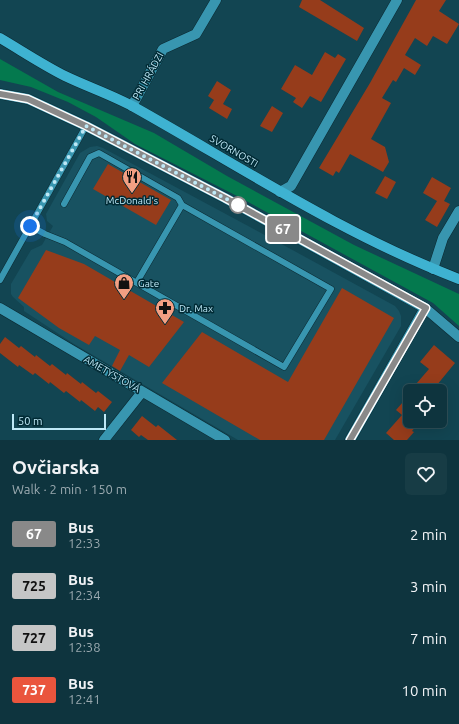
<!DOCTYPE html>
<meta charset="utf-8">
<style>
:root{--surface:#0e343e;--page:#173c45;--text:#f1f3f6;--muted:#9baab0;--line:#2e4f58}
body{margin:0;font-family:Ubuntu,sans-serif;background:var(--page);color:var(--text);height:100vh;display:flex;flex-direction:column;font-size:15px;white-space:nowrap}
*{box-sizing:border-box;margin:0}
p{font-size:13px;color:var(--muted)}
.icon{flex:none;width:22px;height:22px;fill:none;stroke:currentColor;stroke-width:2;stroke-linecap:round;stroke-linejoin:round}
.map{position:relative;height:440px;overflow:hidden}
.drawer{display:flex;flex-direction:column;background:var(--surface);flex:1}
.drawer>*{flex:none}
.badge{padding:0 8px;border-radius:3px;font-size:14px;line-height:26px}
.fabs{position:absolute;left:403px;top:384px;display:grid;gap:8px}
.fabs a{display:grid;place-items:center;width:44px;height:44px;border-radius:6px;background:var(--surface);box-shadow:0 4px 16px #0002,0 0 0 1px var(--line);font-size:20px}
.scale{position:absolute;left:12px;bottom:10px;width:94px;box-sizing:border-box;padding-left:4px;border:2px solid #bee8f6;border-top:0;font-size:11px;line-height:14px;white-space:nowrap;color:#bee8f6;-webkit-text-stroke:3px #002a34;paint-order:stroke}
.you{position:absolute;width:20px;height:20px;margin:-10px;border:3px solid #fff;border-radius:50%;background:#1a73e8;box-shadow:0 0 0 6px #1a73e833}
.map>.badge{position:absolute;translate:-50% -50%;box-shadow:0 0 0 2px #fff}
.round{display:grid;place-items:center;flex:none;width:42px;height:42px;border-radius:6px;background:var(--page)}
.head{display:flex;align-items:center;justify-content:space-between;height:68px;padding:0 12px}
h1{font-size:19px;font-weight:700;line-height:30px}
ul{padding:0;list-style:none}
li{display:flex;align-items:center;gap:12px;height:52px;padding:0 12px}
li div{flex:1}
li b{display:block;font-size:15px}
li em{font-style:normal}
li .badge{min-width:44px;font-weight:700;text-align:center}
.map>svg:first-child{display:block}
.built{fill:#185261}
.green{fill:#04794e}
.building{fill:#963c1b}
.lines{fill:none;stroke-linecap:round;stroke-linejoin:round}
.service-casing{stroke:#0b2931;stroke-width:7}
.minor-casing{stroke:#0b2931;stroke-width:11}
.primary-casing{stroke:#0b2931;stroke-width:11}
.service{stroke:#3896b0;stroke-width:6}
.minor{stroke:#3896b0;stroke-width:10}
.primary{stroke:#3eb2d1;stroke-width:10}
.line-casing{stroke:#fff;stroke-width:9}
.line{stroke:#898989;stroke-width:6}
.walk{stroke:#bee8f6;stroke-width:4;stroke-dasharray:0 7.2}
.stop-dot{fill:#fff;stroke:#898989;stroke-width:2}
.labels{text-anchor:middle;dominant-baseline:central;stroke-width:3;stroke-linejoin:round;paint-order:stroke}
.street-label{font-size:10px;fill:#bee8f6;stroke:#002a34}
.poi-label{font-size:10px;fill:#bee8f6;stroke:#002a34;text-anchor:start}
</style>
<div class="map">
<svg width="459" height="440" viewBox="0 0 459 440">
<rect width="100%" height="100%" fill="#124552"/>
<path class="built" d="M97,146l6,2 173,93 119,65 4,5 2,5v10l-66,114h-97l-164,-96 -50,-33v-4l-11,-10 -2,-3v-10l20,-34 11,-5 11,-19 -6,-5 -1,-7 34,-61 10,-6z"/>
<path class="green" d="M0,59l58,33 96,41 73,43 127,69 105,49v32l-26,-23 -194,-106 -104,-53 -39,-27 -28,-15 -37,-15 -31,-7z"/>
<path class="building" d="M302,0h18l44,28 -7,13 -58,-34z
M416,0h30l-7,11 20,13 -12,20 -14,-8 -6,10 -12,-8 -10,17 16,10 -6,10 -11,-7 -8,14 -3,-2 -11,18 9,5 -20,36 14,8 4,15 -6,10 -33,-18 -11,19 -3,-2 -3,5 -14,-8 51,-85z
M325,52l10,6 3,-4 8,5 -25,43 -11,-6 -8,12 -9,-6 3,-4 -15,-9 14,-24 17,10z
M217,81l14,9 -8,14 9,5 -5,10 -18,-11 5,-8 -6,-4z
M272,106l11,7 -11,19 -12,-6z
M108,164l63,36 -15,25 -63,-36z
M385,176l11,6 -9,17 -12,-6z
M432,177l19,11 -7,13 6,3 -13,23 -12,-7 12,-19 -14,-8z
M46,250l38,14 100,58 -35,45 -20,-12 -9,16 -8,-5 8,-16 -25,-14 -6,9 -30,-17 -41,-30z
M342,288l52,30 -70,122h-64l-98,-57 40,-51 86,50z
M5,337l14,11 2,-2 14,11 1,-2 14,11 2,-2 14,11 1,-2 14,11 1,-2 14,11 2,-2 14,11 -8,10 -6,-5 -3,4 -14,-11 -1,2 -14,-11 -2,2 -14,-11 -1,2 -14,-11 -2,2 -14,-10 -1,2 -18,-14v-9z
M434,345l21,18 -23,28h-22l19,-22 -9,-7z
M410,394v27h10l-8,10 2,1 -7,8h-13l-8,-7 16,-18 -6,-5z
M142,416l14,11 2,-2 19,15h-29l-7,-5 -2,2 -8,-7z"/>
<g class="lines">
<g class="service-casing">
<path id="service" d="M64,204l26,-47 9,-4 79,45 4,7
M30,226l15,8 20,8 219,125 47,-78 -149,-84 -45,77
M0,280l86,-154"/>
</g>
<g class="minor-casing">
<path id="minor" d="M0,94l28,5 58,27 139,72 200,110 34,29
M132,106l31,-57 33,-15 20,-34
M280,192l11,-6 106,-186
M433,269l10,-31 16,-27
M0,308l225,132
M104,440l38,-48
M350,440l75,-132"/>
</g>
<g class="primary-casing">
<path id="primary" d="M0,38c22,13 43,27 65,38 23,11 47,19 69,31 107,60 210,128 325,172"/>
</g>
<use href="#service" class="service"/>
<use href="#minor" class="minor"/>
<use href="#primary" class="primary"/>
</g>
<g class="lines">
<g class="line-casing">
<path id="line" d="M0,94l28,5 58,27 139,72 201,110 -76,132"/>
</g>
<use href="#line" class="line"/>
<path class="walk" d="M30,226l56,-100 152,79"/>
</g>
<defs>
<g id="restaurant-pin" transform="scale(1)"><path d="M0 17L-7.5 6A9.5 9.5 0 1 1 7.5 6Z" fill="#f39f83" stroke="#002a34"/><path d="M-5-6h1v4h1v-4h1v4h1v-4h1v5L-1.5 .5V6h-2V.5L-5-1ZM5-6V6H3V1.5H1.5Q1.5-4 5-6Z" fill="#111"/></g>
<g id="shop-pin" transform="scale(1)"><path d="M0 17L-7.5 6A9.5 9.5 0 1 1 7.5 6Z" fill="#f39f83" stroke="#002a34"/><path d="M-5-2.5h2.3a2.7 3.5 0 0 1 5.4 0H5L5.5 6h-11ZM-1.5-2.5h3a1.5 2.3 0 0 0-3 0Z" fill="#111"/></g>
<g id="pharmacy-pin" transform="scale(1)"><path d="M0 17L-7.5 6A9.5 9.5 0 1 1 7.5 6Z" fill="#f39f83" stroke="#002a34"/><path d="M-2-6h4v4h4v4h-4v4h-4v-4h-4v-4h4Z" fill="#111"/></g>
</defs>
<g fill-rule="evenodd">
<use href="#restaurant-pin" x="132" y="177"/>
<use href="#shop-pin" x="124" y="283"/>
<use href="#pharmacy-pin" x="165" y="308"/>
</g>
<circle class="stop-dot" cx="238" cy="205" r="8"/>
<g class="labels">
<g class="street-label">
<text transform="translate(148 76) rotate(-61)">PRI HRÁDZI</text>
<text transform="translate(234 151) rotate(30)">SVORNOSTI</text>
<text transform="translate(112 374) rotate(30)">AMETYSTOVÁ</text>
</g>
<g class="poi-label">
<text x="132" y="200" text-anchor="middle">McDonald's</text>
<text x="138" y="283">Gate</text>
<text x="179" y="308">Dr. Max</text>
</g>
</g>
</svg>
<div class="fabs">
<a><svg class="icon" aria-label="locate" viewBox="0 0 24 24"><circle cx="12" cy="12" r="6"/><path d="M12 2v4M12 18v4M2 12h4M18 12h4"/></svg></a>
</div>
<div class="scale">50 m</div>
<div class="you" style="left:30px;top:226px"></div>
<b class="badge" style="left:283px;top:229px;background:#898989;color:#fff">67</b>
</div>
<section class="drawer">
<div class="head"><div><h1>Ovčiarska</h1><p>Walk · 2 min · 150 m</p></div><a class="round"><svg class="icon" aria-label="heart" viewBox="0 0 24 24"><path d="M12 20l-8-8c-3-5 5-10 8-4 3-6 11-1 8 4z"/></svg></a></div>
<ul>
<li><span class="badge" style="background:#898989;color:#fff">67</span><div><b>Bus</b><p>12:33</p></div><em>2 min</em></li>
<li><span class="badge" style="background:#c5c6c6;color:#111">725</span><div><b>Bus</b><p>12:34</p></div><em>3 min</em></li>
<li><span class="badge" style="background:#c5c6c6;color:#111">727</span><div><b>Bus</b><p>12:38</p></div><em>7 min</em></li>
<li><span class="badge" style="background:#ea553d;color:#fff">737</span><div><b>Bus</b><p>12:41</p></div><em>10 min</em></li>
</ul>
</section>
